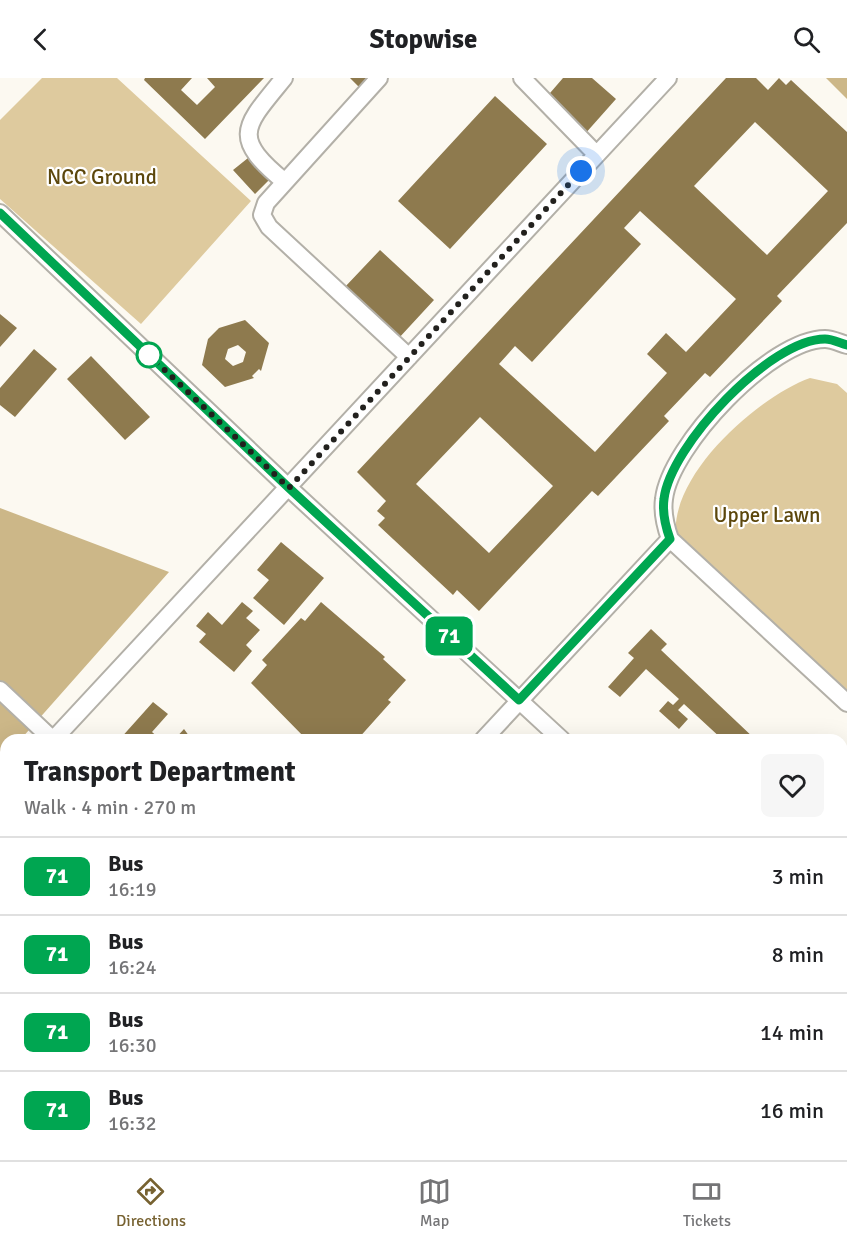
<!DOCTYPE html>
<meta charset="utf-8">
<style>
:root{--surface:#fff;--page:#f6f6f6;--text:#202124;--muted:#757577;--line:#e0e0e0;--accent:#776231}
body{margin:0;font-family:Signika,sans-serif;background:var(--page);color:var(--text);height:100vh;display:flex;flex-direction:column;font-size:22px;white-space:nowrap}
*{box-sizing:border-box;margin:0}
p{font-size:20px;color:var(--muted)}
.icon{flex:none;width:33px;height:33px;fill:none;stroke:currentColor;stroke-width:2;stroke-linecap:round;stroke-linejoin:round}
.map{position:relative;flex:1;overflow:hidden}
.details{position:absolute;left:0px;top:656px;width:848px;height:428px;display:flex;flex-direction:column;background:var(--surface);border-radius:18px 18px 0 0;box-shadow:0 6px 24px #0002}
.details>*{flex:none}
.badge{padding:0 12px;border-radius:9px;font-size:21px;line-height:39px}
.you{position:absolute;width:30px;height:30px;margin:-15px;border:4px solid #fff;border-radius:50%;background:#1a73e8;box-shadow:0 0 0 9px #1a73e833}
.map>.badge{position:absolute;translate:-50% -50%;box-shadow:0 0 0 3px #fff}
.round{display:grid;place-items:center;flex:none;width:63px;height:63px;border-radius:9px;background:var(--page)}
.head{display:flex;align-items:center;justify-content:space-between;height:102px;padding:0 24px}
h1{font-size:28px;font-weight:700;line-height:45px}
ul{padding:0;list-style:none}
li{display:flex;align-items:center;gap:18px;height:78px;padding:0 24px;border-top:2px solid var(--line)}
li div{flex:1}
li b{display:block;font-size:22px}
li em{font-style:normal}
li .badge{min-width:66px;font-weight:700;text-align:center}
header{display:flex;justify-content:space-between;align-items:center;height:78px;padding:0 24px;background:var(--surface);font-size:27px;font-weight:700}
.dock{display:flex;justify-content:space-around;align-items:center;height:84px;border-top:2px solid var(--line);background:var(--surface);font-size:16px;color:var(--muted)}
.dock a{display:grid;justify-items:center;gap:3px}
.dock .selected{color:var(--accent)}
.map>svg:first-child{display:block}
.green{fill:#deca9e}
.forest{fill:#ccb788}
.building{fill:#8e7a4e;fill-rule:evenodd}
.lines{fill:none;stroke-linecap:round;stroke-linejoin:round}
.minor-casing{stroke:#b3b0a8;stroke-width:20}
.minor{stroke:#fff;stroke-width:16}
.line-casing{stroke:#fff;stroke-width:14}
.line{stroke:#00a651;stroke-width:9}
.walk{stroke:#22211e;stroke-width:6;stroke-dasharray:0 10.8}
.stop-dot{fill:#fff;stroke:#00a651;stroke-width:3}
.labels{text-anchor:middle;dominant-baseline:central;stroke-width:4.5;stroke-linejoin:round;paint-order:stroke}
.park-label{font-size:21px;fill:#5c470c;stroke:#fff}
</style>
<header><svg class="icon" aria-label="back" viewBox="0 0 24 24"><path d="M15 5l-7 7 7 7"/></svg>Stopwise<svg class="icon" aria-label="search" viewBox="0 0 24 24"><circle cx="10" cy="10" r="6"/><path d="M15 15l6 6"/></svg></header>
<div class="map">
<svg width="847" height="1082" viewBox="0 0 847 1082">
<rect width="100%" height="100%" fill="#fcf9f1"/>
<path class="green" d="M42,0h75l134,123 -110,123 -141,-125v-79z
M810,300l27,6 10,9v307l-170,-157c-14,-63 80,-146 133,-165z
M308,1077h149l6,5h-159z"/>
<path class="forest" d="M826,0h21v21z
M0,430l169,64 -148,167 -15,1v16l-6,7z"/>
<path class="building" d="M145,0h47l-11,12 16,15 18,-18 -8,-9h57l-59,61 -61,-59z
M350,0h21l-10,11z
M563,0h29l24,21 -32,36 -40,-35z
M726,0h30l12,12 11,-12 7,7 5,-5 56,52v91l-70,73 5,5 -72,76 -5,-4 -41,43 5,5 -71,75 -6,-5 -113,120 -22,-21 -4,5 -75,-70 7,-7 -8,-7 9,-10 -29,-29zM755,44l73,69 -61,64 -73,-69zM640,133l96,88 -50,53 -20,-19 -19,21 20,19 -72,79 -96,-88 16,-18 17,16 109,-118 -17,-16zM480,339l73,69 -64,67 -73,-69z
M495,18l52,48 -97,105 -52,-48z
M248,80l21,22 -14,14 -22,-24z
M380,172l54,50 -36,39 -54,-51z
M0,236l17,14 -17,19z
M245,242l24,23 -8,28 -2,-2 -7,7 2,2 -29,9 -23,-22 6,-26 11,-11zM238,267l8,7 -3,10 -10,4 -8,-7 3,-10z
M34,271l23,20 -42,48 -15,-12v-17z
M91,278l59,61 -25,23 -58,-61z
M281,464l43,36 -40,47 -31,-27 16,-18 -12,-10z
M242,524l11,9 -7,7 14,12 -14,15 6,6 -18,21 -35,-30 7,-8 -10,-8 12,-14 14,13z
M321,524l64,55 -2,2 23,21 -18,20 3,2 -34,38 -48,-3 -2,3 -56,-57 16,-18 -5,-5 39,-42 4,3z
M651,551l16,15 -6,6 95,90h-33l-39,-36 -6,6 10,9 -9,10 -20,-18 9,-10 5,4 6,-6 -33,-30 -26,28 -12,-10 26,-29 -6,-5z
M153,624l15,12 -16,18 9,8h-42z
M184,651l8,11h-18z
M842,718l5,5v53l-5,-5z
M7,1077h4l5,5h-14z
M29,1077h4l5,5h-14z"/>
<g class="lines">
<g class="minor-casing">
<path id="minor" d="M284,0c-40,49 -54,59 1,104
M379,0l-113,125 -4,12 7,12 140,130
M522,0l74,76
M0,135l289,275 273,252
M847,267c-7,-2 -15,-6 -22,-6 -54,0 -155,107 -161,160 -2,14 1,26 6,40l177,164
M0,612l53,50
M53,662l615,-662
M483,662l187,-201
M0,717l6,-6
M842,914l5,5
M842,1035l5,-6
M487,1077l5,5
M90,1082l5,-5
M798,1082l4,-5"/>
</g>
<use href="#minor" class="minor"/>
</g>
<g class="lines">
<g class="line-casing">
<path id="line" d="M0,135l289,275 230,212 151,-161c-5,-14 -8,-26 -6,-40 6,-53 106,-160 161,-160 7,0 15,4 22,6"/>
</g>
<use href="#line" class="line"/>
<path class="walk" d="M149,277l140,133 292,-317"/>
</g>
<circle class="stop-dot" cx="149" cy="277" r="12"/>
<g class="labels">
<g class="park-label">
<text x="102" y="99">NCC Ground</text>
<text x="767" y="437">Upper Lawn</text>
</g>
</g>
</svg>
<div class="you" style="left:581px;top:93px"></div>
<b class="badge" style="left:449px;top:558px;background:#00a651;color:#fff">71</b>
<section class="details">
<div class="head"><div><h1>Transport Department</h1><p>Walk · 4 min · 270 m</p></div><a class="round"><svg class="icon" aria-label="heart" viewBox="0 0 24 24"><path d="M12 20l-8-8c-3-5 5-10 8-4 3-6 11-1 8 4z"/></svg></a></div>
<ul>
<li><span class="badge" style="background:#00a651;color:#fff">71</span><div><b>Bus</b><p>16:19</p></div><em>3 min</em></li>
<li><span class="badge" style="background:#00a651;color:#fff">71</span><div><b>Bus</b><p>16:24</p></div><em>8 min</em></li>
<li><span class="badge" style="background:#00a651;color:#fff">71</span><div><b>Bus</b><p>16:30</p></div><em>14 min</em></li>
<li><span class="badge" style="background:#00a651;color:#fff">71</span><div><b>Bus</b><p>16:32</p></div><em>16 min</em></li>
</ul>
</section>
</div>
<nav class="dock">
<a class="selected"><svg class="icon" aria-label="directions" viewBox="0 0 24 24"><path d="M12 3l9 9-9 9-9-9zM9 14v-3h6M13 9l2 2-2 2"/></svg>Directions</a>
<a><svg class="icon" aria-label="map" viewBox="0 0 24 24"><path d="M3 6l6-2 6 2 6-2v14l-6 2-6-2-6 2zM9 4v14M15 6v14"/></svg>Map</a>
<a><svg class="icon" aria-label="tickets" viewBox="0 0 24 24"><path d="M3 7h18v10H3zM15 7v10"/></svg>Tickets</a>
</nav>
